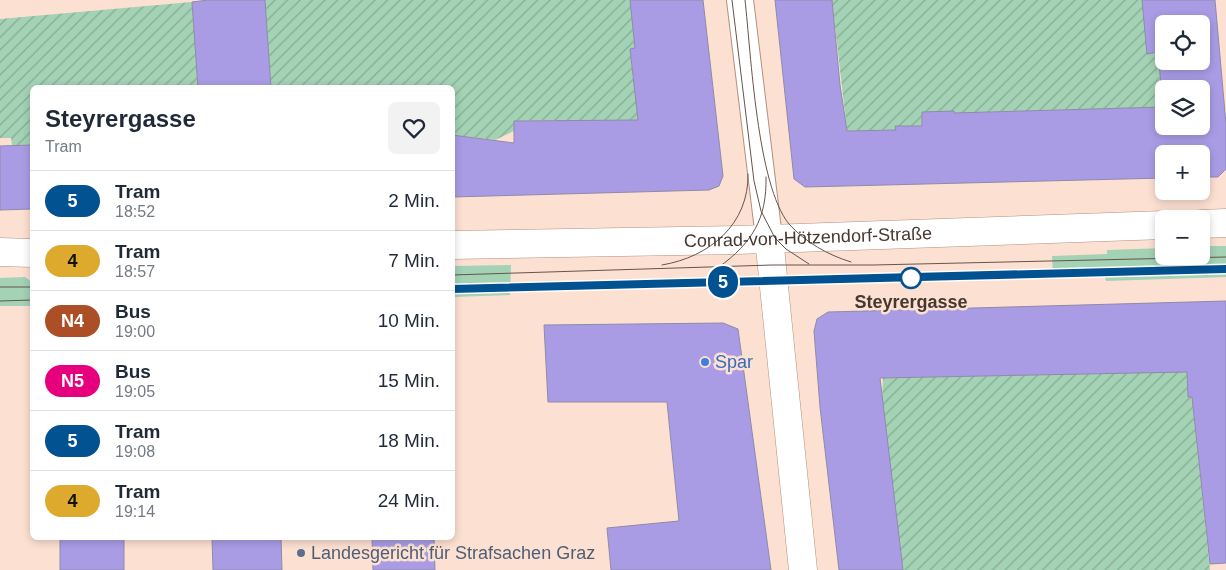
<!DOCTYPE html>
<html lang="de">
<meta charset="utf-8">
<style>
:root{--surface:#fff;--page:#f2f2f3;--text:#1f2937;--muted:#747a83;--line:#e0e1e3}
body{margin:0;font-family:Arial,sans-serif;background:var(--page);color:var(--text);height:100vh;display:flex;flex-direction:column;font-size:19px;white-space:nowrap}
*{box-sizing:border-box;margin:0}
p{font-size:16px;color:var(--muted)}
.icon{flex:none;width:28px;height:28px;fill:none;stroke:currentColor;stroke-width:2;stroke-linecap:round;stroke-linejoin:round}
.map{position:relative;flex:1;overflow:hidden}
.sheet{position:absolute;left:30px;top:85px;width:425px;height:455px;display:flex;flex-direction:column;background:var(--surface);border-radius:8px;box-shadow:0 2px 8px #0003}
.sheet>*{flex:none}
.badge{padding:0 10px;border-radius:16px;font-size:18px;line-height:32px}
.buttons{position:absolute;left:1155px;top:15px;display:grid;gap:10px}
.buttons a{display:grid;place-items:center;width:55px;height:55px;border-radius:8px;background:var(--surface);box-shadow:0 2px 8px #0003;font-size:25px}
.map>.badge{position:absolute;translate:-50% -50%;box-shadow:0 0 0 2px #fff}
.round{display:grid;place-items:center;flex:none;width:52px;height:52px;border-radius:8px;background:var(--page)}
.headline{display:flex;align-items:center;justify-content:space-between;height:85px;padding:0 15px}
h1{font-size:24px;font-weight:800;line-height:38px}
ul{padding:0;list-style:none}
li{display:flex;align-items:center;gap:15px;height:60px;padding:0 15px;border-top:1px solid var(--line)}
li div{flex:1}
li b{display:block;font-size:19px}
li em{font-style:normal}
li .badge{min-width:55px;font-weight:700;text-align:center}
.map>svg:first-child{display:block}
.grass{fill:#a3d2b5}
.garden{fill:url(#garden-furrows)}
.building{fill:#a99ce5;stroke:#8f8aa9;fill-rule:evenodd}
.lines{fill:none;stroke-linecap:round;stroke-linejoin:round}
.street-casing{stroke:#b19181;stroke-width:28}
.secondary-casing{stroke:#b19181;stroke-width:29}
.primary-casing{stroke:#b19181;stroke-width:29}
.street{stroke:#fff;stroke-width:26}
.secondary{stroke:#fff;stroke-width:28}
.primary{stroke:#fff;stroke-width:28}
.tram{stroke:#65554c;stroke-width:1}
.line-casing{stroke:#fff;stroke-width:11}
.line{stroke:#025191;stroke-width:8}
.stop-dot{fill:#fff;stroke:#025191;stroke-width:2.5}
.shop-dot{fill:#3f7fe0;stroke:#fce0d2;stroke-width:2}
.service-dot{fill:#5c6f8a;stroke:#fce0d2;stroke-width:2}
.labels{text-anchor:middle;dominant-baseline:central;stroke-width:5;stroke-linejoin:round;paint-order:stroke}
.street-label{font-size:18px;fill:#463831;stroke:#fce0d2}
.stop-label{font-size:18px;font-weight:bold;fill:#463831;stroke:#fce0d2}
.shop-label{font-size:18px;fill:#366cbe;stroke:#fce0d2;text-anchor:start}
.service-label{font-size:18px;fill:#4e5e75;stroke:#fce0d2;text-anchor:start}
</style>
<div class="map">
<svg width="1226" height="570" viewBox="0 0 1226 570">
<defs>
<pattern id="garden-furrows" width="10" height="10" patternUnits="userSpaceOnUse" patternTransform="scale(1.25)"><rect width="10" height="10" fill="#a3d2b5"/><path d="M-1 1l2-2M0 10L10 0M9 11l2-2" fill="none" stroke="#87ab94"/></pattern>
</defs>
<rect width="100%" height="100%" fill="#fce0d2"/>
<path class="grass" d="M1201,246h25v31l-120,4 -1,-4 -52,1 -1,-22 55,-2v-4l57,-2v8h37z
M511,265l-1,30 -57,2v-31z
M25,277l7,5v24h-32v-28z"/>
<path class="garden" d="M265,0h365l1,7h4l5,40 -10,2 3,30 15,53h-91v-12l-43,1v10l-19,9 -42,-5 -1,-47 -181,-1z
M832,0h310l6,54 10,-2 5,55 -177,5 -64,14h-26v4l-49,1z
M192,2l6,85 -166,1v57h-20l-1,-7h-11v-119z
M1187,371l1,26h4l18,173h-307l-21,-171 1,-21z"/>
<path class="building" d="M208,0h57l6,88h-73l-6,-86z
M630,0h73l20,176 -4,10 -10,4 -257,7v-62l62,8v-22l124,-1 -8,-71 5,-1z
M775,0h57l8,85 7,46 49,-1 -1,-4h27v-14l32,-1v2l209,-6 -5,-55 -11,2 -5,-54h73l11,124v45l-8,8h-17v-23h-37v24l-359,9 -11,-8zM1164,24h37v37h-37zM1164,89h37v37h-37z
M32,145v64l-32,1v-64z
M1226,301v262l-16,1 -18,-167h-4l-1,-25 -307,6 23,192h-64l-19,-163 -6,-76 3,-12 11,-7z
M723,323l15,6 33,241h-160l-4,-42 72,-7 -12,-119h-119l-4,-77z
M60,538h64v32h-64z
M212,538h69l1,32h-69z
M372,538h62l1,32h-62z"/>
<g class="lines">
<g class="street-casing">
<path id="street" d="M740,0l29,238"/>
</g>
<g class="secondary-casing">
<path id="secondary" d="M769,238l34,332"/>
</g>
<g class="primary-casing">
<g id="primary">
<path d="M1201,224l25,-1"/>
<path id="s1" d="M452,245l286,-5 426,-15"/>
<path d="M0,252l32,1"/>
</g>
</g>
<use href="#street" class="street"/>
<use href="#secondary" class="secondary"/>
<use href="#primary" class="primary"/>
<path class="tram" d="M732,0l22,181 7,30 14,27 11,11 23,15
M745,0c6,53 12,185 44,224 16,18 39,31 62,38
M662,265c48,-8 87,-41 86,-91
M719,267c33,-24 48,-48 47,-90
M452,275l320,-10h101l353,-8
M0,287h32
M452,289l774,-20
M0,301l32,-1"/>
</g>
<g class="lines">
<g class="line-casing">
<path id="line" d="M452,289l774,-20"/>
</g>
<use href="#line" class="line"/>
</g>
<circle class="stop-dot" cx="911" cy="278" r="10"/>
<circle class="shop-dot" cx="705" cy="362" r="5"/>
<circle class="service-dot" cx="301" cy="553" r="5"/>
<g class="labels">
<g class="street-label">
<text stroke="none"><textPath href="#s1" startOffset="356">Conrad-von-Hötzendorf-Straße</textPath></text>
</g>
<g class="stop-label">
<text x="911" y="302">Steyrergasse</text>
</g>
<g class="shop-label">
<text x="715" y="362">Spar</text>
</g>
<g class="service-label">
<text x="311" y="553">Landesgericht für Strafsachen Graz</text>
</g>
</g>
</svg>
<div class="buttons">
<a><svg class="icon" aria-label="locate" viewBox="0 0 24 24"><circle cx="12" cy="12" r="6"/><path d="M12 2v4M12 18v4M2 12h4M18 12h4"/></svg></a>
<a><svg class="icon" aria-label="layers" viewBox="0 0 24 24"><path d="M12 4l9 5-9 5-9-5zM3 14l9 5 9-5"/></svg></a>
<a>+</a>
<a>−</a>
</div>
<b class="badge" style="left:723px;top:282px;background:#025191;color:#fff">5</b>
<section class="sheet">
<div class="headline"><div><h1>Steyrergasse</h1><p>Tram</p></div><a class="round"><svg class="icon" aria-label="heart" viewBox="0 0 24 24"><path d="M12 20l-8-8c-3-5 5-10 8-4 3-6 11-1 8 4z"/></svg></a></div>
<ul>
<li><span class="badge" style="background:#025191;color:#fff">5</span><div><b>Tram</b><p>18:52</p></div><em>2 Min.</em></li>
<li><span class="badge" style="background:#deaa2e;color:#111">4</span><div><b>Tram</b><p>18:57</p></div><em>7 Min.</em></li>
<li><span class="badge" style="background:#ac4e26;color:#fff">N4</span><div><b>Bus</b><p>19:00</p></div><em>10 Min.</em></li>
<li><span class="badge" style="background:#e6007e;color:#fff">N5</span><div><b>Bus</b><p>19:05</p></div><em>15 Min.</em></li>
<li><span class="badge" style="background:#025191;color:#fff">5</span><div><b>Tram</b><p>19:08</p></div><em>18 Min.</em></li>
<li><span class="badge" style="background:#deaa2e;color:#111">4</span><div><b>Tram</b><p>19:14</p></div><em>24 Min.</em></li>
</ul>
</section>
</div>
